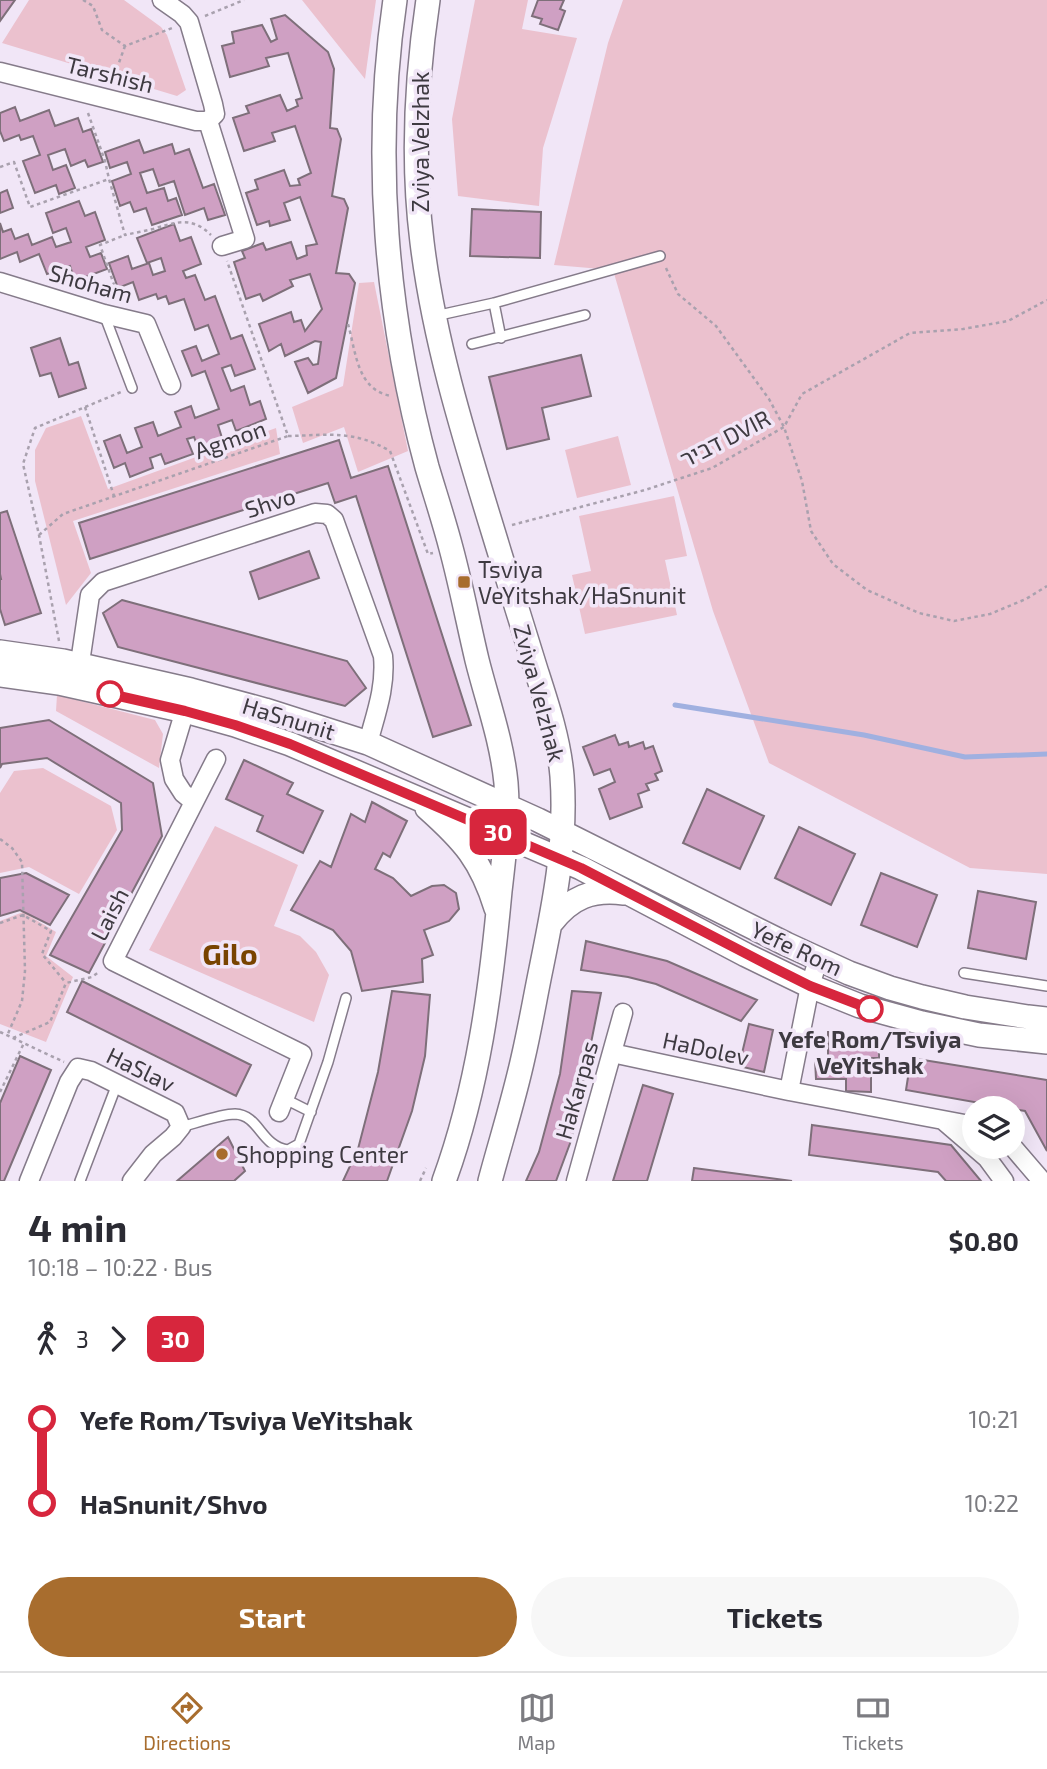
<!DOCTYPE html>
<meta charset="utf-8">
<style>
:root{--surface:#fff;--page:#f7f7f7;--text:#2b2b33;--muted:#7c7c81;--line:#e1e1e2;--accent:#a86d2e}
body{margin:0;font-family:"Exo 2","Noto Sans Hebrew",sans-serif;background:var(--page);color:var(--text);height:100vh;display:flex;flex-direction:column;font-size:26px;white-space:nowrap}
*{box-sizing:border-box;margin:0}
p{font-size:23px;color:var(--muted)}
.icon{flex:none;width:38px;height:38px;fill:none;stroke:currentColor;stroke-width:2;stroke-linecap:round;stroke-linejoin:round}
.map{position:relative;height:1181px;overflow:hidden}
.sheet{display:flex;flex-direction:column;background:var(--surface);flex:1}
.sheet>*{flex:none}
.badge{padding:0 14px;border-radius:10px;font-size:24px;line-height:46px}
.fabs{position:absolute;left:962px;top:1096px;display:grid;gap:14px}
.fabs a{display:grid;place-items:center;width:63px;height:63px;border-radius:50%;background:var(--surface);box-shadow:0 7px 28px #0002;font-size:35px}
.map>.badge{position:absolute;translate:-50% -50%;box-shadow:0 0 0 4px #fff}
.legs{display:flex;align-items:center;gap:10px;height:77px;padding:0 28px;font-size:23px}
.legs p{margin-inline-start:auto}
.headline{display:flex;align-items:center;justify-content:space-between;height:119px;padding:0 28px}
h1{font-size:38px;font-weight:700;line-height:52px}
.primary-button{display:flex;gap:14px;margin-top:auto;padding:14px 28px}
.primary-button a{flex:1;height:80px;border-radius:42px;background:var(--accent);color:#fff;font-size:28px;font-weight:700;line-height:80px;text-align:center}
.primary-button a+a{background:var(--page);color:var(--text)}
ul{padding:0 28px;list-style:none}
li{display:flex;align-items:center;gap:24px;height:84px;font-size:26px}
li i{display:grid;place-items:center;width:10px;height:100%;margin:0 9px;background:currentColor}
li i::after{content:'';width:18px;height:18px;margin:-9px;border:5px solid;border-radius:50%;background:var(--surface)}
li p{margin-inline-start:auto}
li:first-child i{background:linear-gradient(#0000 50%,currentColor 0)}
li:last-child i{background:linear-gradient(currentColor 50%,#0000 0)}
.tab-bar{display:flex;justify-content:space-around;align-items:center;height:98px;border-top:2px solid var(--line);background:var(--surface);font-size:19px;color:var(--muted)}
.tab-bar a{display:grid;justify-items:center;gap:4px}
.tab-bar .active{color:var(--accent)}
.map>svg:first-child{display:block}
.green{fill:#ebc1ce}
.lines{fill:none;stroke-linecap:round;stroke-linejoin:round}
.stream{stroke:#a0b0e0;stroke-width:5}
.building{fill:#cfa0c3;stroke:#7e6f7a;stroke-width:2}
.service-casing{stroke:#857b8a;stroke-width:12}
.minor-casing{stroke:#857b8a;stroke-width:21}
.tertiary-casing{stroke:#857b8a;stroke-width:26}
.path{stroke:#a9a1ae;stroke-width:2.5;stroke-dasharray:3.5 3.5;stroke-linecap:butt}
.service{stroke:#fff;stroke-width:9}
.minor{stroke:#fff;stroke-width:18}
.tertiary{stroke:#fff;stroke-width:23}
.line-1-casing{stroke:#fff;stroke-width:16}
.line-1{stroke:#d7263d;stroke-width:10}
.poi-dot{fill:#a86d2e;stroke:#f1e6f7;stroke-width:2.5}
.stop-1-dot{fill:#fff;stroke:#d7263d;stroke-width:3.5}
.labels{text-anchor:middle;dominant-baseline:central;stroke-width:7;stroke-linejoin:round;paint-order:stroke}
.street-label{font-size:23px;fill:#3e3a41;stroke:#f1e6f7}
.poi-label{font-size:23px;fill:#3e3a41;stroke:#f1e6f7;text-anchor:start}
.stop-label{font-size:23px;font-weight:bold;fill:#3e3a41;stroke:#f1e6f7}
.district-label{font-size:30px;font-weight:bold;fill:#784400;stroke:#f1e6f7}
</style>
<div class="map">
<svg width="1047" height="1181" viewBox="0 0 1047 1181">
<rect width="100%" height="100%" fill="#f1e6f7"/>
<path class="green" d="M29,0h95l37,27 6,8 19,55 -9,6 -175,-53z
M302,0h74l-11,79z
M475,0h53l-6,29 55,9 -34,110 -4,58 -81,-10 -6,-77z
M623,0h424v874l-77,-6 -201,-105 -56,-152 -100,-341 -59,-5 54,-222z
M374,282l34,169 -50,21 -14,-45 -41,16 -11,-36 51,-21 16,-103z
M81,416l27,73 168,-61 4,26 -207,67 18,52 -25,32 -31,-124v-31l11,-22z
M618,436l13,49 -54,13 -12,-48z
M674,496l13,60 -22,4 12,55 -92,19 -13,-59 19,-4 -12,-55z
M57,695l98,25 8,14 -4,34 -103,-57z
M43,768l68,38 6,24 -38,64 -50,-27 -29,6v-80l14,-22z
M215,826l83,39 -24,61 26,10 16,16 13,23 -15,47 -165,-72z
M23,912l33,20 -10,24 27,21 -27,65 -46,-18v-103z"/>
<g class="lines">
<path class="stream" d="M675,705l189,30 101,22 82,-3"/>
</g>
<path class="building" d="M0,0h15l-15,21z
M538,0h26l-4,9 5,2 -7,19 -18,-6 2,-5 -10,-3z
M285,15l43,37 6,17 -4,59 7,1 4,10 -9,57 12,3 4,9 -12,65 13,1 6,9 -19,95 -28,15 -13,-31 13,-4 5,7 5,-1 3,-22 -6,-1 -30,15 -4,-12 -12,7 -10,-27 32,-12 3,10 7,-2 4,11 17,-22 -12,-35 -20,6 3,6 -30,15 -3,-7 -14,5 -12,-37 11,-4 -3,-7 21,-8 3,7 25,-8 6,17 10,-4 -1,-9 11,-2 -17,-47 -16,6 6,17 -20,6 -1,-5 -12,4 -11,-32 12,-4 -3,-9 29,-10 6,16 10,-1 -2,-6 13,-6 -16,-47 -23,7 3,8 -31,10 -11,-33 16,-5 -3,-7 34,-11 7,16 11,-5 -2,-6 6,-2 -14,-45 -22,5 3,8 -39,11 -8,-31 12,-3 -2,-11 30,-7 9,17 6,-3 -6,-20z
M15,107l5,14 29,-11 6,16 23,-8 5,14 8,-3 12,33 -15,5 -3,-7 -14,6 -6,-17 -17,6 5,15 13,-5 9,23 -16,6 -3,-9 -21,8 -12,-32 17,-6 -7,-19 -12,4 -2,-5 -15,6 -4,-10v-18z
M139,140l5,13 28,-9 3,10 14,-5 14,39 11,-4 11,31 -17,5 -4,-12 -19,7 -11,-34 -15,5 -6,-17 -13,4 7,20 17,-5 4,13 8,-3 6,17 -30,10 -6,-17 -12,4 -4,-10 -10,4 -8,-25 19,-7 -4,-12 -17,6 -5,-16z
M7,190l6,18 -13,5v-20z
M79,201l6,15 10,-4 10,28 -19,7 4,10 11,-4 6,16 -32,12 -5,-15 -23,8 -8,-20 -19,8 -3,-10 -17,7v-36l3,9 8,-3 4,10 13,-5 4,11 20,-8 4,10 15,-5 -5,-14 -13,5 -7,-20z
M472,209l69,3 -1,46 -70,-2z
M174,224l6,17 11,-4 10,27 -18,7 3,7 9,-3 10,25 10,-4 16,43 11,-4 13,34 -20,7 -4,-11 -9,3 9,23 13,-5 6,19 10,-4 6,18 -30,12 -4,-11 -14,5 4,13 -24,10 -4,-11 -7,2 6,15 -28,10 -4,-10 -11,4 3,10 -23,9 -5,-14 -11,5 -10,-27 16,-6 7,18 15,-6 -7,-19 18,-6 5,14 23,-9 -6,-15 16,-6 4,12 24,-9 -14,-38 -13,5 -10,-25 14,-5 6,15 17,-7 -11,-29 -13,5 -11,-31 -15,5 -3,-8 -8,3 -2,-5 -17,6 -6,-18 -15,6 -9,-25 19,-7 4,13 17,-6 4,12 12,-4 -4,-13 -14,5 -10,-25z
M60,338l9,27 9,-3 8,26 -27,9 -8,-24 -11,3 -9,-28z
M581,355l10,41 -49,12 7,31 -42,10 -18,-72z
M339,440l12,38 37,-12 83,259 -38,12 -77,-241 -21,7 -7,-20 -238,76 -11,-36z
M7,511l34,102 -36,12 -5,-16v-30h1l-1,-5v-61z
M309,551l10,27 -60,21 -9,-27z
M122,600l225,61 19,27 -21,18 -227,-59 -15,-34z
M49,720l104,63 9,53 -73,137 -39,-18 72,-125 -1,-27 -74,-45 -45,6 -2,4v-40z
M615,735l4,10 9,-3 1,5 14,-5 2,7 8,-3 9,25 -7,3 3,6 -12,4 3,6 -11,4 4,13 -32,12 -11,-30 16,-7 -5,-13 -16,6 -11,-28z
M244,760l49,23 -6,11 36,17 -20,42 -46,-22 6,-15 -37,-17z
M707,789l57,27 -24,53 -57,-26z
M372,802l35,19 -17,36 -7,-4 -8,16 18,9 18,18 21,-10 12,-1 12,8 3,16 -10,12 -25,9 9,25 -11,4 1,23 -61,9 -11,-40 -18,-21 -42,-20 29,-49 11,6 20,-53 14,8z
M799,827l56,27 -24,51 -56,-27z
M26,873l43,22 -19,30 -30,-15 -20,6v-38z
M881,873l56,22 -20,52 -56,-22z
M978,891l58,11 -10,57 -58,-11z
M586,941l81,20 90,39 -16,21 -85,-37 -28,-7 -47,-7z
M82,981l169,84 -15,31 -169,-84z
M392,991l38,4 -5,61 -13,55 -25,70h-44l15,-32 20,-77z
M572,991l29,2 -29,145 -16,43h-30l13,-29 21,-78z
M749,1024l24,6 -9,42 -25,-6z
M828,1032h17v8h34v18h-8v34l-25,-1v-12h-30l-1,-20h13z
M20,1056l31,14 -47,111h-4v-78z
M911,1058l136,22v71l-22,-40 -119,-21z
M643,1085l30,9 -26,87h-34z
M812,1125l139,20 30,36h-35l-8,-9 -129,-17z
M228,1137l17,34 -11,10h-57z
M694,1168l98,13h-100z"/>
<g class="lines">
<g class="service-casing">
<path id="service" d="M494,303l7,35
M104,314l28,74
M435,316l59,-13 166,-47
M472,344l113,-29
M964,973l83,13
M285,1099l26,13
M181,1127c15,-4 40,-13 54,-13 25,1 25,32 53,36l11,-6 29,-82 18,-64
M80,1181l37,-97"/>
</g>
<g class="minor-casing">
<path id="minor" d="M0,72l196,49h12l7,-7 -2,-10 -24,-82 -7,-8 -20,-14
M208,121l37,118 -23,7
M0,282l104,32 42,10 25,61
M78,676l12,-81 13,-13 212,-69 12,1 7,6 49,136c3,31 -7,57 -15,87
M188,700l-18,60 4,19 9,14 11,9
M216,759l-103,202 189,93 -23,58
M612,1053l177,38 186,35
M789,1091l21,-105 8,-26
M944,1121l43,37 17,23
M1012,1146l30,35
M29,1181l40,-99 9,-14 13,3 84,42 6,14 -8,10 -20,17 -21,27
M576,1181l47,-168"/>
</g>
<g class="tertiary-casing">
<path id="tertiary" d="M395,0c-23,155 -9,316 32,467 8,27 17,54 24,81 10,37 17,74 26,112 10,40 25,81 29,123 3,36 -2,73 -6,108 -9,98 -22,197 -56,290
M428,0c-12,80 -16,162 -6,242 13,107 47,210 78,312 12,39 24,77 36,116 11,34 23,70 26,106 5,66 -8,129 -21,193 -6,29 -11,59 -18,89 -9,41 -22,82 -33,123
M0,652l63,9 128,29 74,20 103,33 170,77 248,124 63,29 41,15 32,9 43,10 63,10 19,2
M0,675l59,8 126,28 50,14 55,19 291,124 165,87 64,31 50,20 62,17 57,12 68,7
M427,808c37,33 54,52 69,100
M551,923c20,-26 41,-34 73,-30"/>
</g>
<path class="path" d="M83,0l10,6 9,24 23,16 47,-18
M205,16l39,-16
M112,82l13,-36
M88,113l17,48 4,18
M0,167l14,-5 16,45 79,-28 16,56c9,-2 19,-4 28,-6 23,-7 39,-13 58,6
M666,268l12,26 38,32 53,73 15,28 18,54 9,50 22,33 34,26 52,23 35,8 36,-7 36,-15 21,-13
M119,299l-19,-54 25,-10
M348,324c8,28 9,67 44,72
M85,407l29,89
M288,436c41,-1 66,-6 102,15l38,103 5,-1
M512,525l133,-35 67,-22 72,-41 18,-33 108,-61 53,-4 45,-8 39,-21
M39,535l24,-21 225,-78 -61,-175
M59,641l-20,-106 -16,-71 12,-36 86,-36
M0,839l12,9 10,14 3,109 -3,30 -15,35
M0,923l23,-8 28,16 -9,23 24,29
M0,1032l64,30
M13,1038l37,-16 16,-39 26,-6 7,-5
M0,1092l24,-49
M420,1181l6,-13"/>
<use href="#service" class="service"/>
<use href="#minor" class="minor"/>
<use href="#tertiary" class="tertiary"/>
</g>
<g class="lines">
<g class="line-1-casing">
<path id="line-1" d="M110,694l75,17 50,14 55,19 291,124 193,100 36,18 60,23"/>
</g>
<use href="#line-1" class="line-1"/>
</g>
<g class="poi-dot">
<rect x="457" y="575" width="14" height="14" rx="3.5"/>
<circle cx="222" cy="1154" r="7"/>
</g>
<g class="stop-1-dot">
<circle cx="110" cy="694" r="12"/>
<circle cx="870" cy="1009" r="12"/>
</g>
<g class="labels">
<g class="street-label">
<text transform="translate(110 74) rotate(14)">Tarshish</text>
<text transform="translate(420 142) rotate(-90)">Zviya VeIzhak</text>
<text transform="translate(91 283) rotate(16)">Shoham</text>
<text transform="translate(725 438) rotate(-27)">דביר DVIR</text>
<text transform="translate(230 439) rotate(-19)">Agmon</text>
<text transform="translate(270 502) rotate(-18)">Shvo</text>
<text transform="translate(540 693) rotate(75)">Zviya VeIzhak</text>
<text transform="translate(289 718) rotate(17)">HaSnunit</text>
<text transform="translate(109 914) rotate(-63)">Laish</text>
<text transform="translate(797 948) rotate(25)">Yefe Rom</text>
<text transform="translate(706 1048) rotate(12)">HaDolev</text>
<text transform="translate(141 1069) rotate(26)">HaSlav</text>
<text transform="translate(576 1090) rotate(-74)">HaKarpas</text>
</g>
<g class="poi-label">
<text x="478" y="569">Tsviya<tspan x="478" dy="26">VeYitshak/HaSnunit</tspan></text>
<text x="236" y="1154">Shopping Center</text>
</g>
<g class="stop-label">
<text x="870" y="1039">Yefe Rom/Tsviya<tspan x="870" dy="26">VeYitshak</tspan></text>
</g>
<g class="district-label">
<text x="230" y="953">Gilo</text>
</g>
</g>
</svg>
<div class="fabs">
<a><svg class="icon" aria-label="layers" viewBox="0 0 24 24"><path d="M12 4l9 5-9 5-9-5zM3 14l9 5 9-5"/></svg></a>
</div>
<b class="badge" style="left:498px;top:832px;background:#d7263d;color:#fff">30</b>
</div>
<section class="sheet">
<div class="headline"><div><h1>4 min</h1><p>10:18 – 10:22 · Bus</p></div><b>$0.80</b></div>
<div class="legs"><svg class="icon" aria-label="walk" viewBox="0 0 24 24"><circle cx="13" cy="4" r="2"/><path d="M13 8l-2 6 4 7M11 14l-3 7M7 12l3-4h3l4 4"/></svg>3<svg class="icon" aria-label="forward" viewBox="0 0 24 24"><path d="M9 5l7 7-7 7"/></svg><b class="badge" style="background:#d7263d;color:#fff">30</b></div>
<ul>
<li><i style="color:#d7263d"></i><b>Yefe Rom/Tsviya VeYitshak</b><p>10:21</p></li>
<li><i style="color:#d7263d"></i><b>HaSnunit/Shvo</b><p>10:22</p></li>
</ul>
<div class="primary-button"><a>Start</a><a>Tickets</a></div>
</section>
<nav class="tab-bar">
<a class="active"><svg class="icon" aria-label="directions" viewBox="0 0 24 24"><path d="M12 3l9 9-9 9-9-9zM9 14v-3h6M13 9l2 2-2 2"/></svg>Directions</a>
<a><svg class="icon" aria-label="map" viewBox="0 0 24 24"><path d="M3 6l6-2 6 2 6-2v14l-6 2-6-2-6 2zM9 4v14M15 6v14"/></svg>Map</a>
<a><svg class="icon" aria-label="tickets" viewBox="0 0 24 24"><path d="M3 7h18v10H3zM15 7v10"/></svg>Tickets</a>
</nav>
